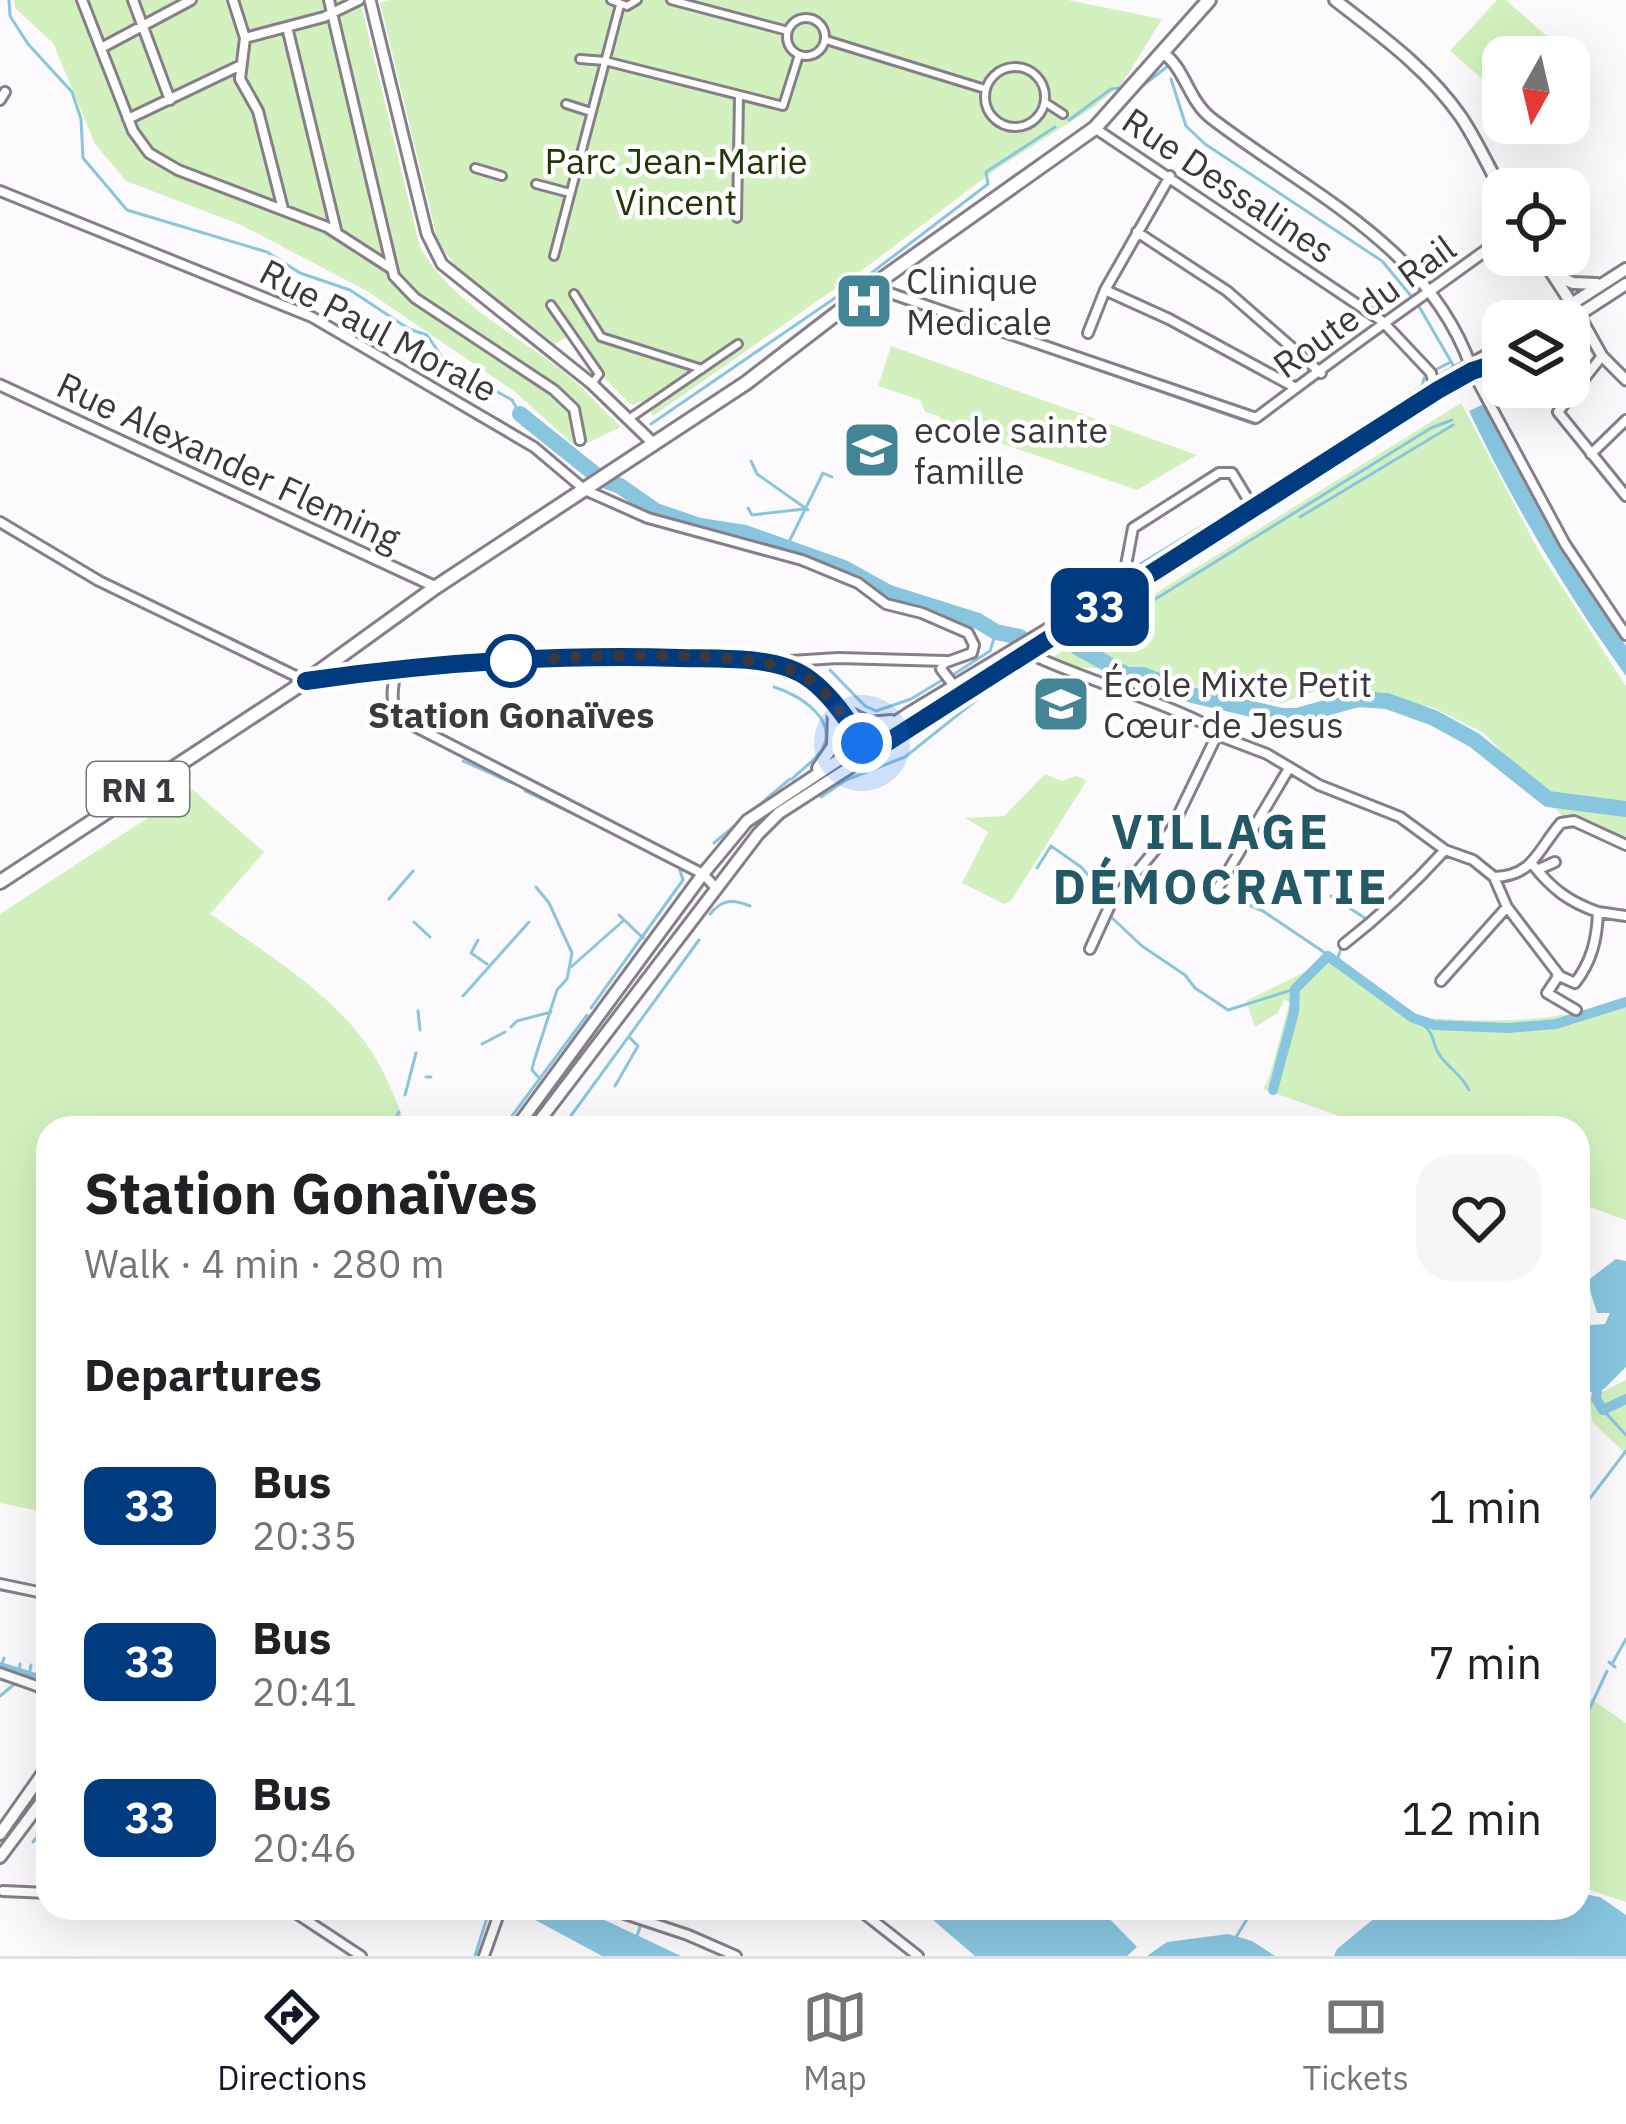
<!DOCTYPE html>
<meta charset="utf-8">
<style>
:root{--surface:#fff;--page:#f6f6f6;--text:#202124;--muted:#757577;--line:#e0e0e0;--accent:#111827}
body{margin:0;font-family:"IBM Plex Sans",sans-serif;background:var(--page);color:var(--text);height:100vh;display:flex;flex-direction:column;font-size:45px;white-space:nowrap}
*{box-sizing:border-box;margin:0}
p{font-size:39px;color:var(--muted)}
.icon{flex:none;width:66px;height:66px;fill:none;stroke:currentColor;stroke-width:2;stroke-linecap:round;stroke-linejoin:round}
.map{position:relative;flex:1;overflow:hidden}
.details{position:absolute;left:36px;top:1116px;width:1554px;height:804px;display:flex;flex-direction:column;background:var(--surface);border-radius:36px;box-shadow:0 12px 48px #0002}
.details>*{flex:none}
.badge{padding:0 24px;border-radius:18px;font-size:42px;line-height:78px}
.needle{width:78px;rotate:188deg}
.buttons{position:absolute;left:1482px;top:36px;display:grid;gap:24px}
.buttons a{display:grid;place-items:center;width:108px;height:108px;border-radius:24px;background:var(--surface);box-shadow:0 12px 48px #0002;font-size:60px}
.you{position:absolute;width:60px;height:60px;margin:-30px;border:9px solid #fff;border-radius:50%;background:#1a73e8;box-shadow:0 0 0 18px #1a73e833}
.map>.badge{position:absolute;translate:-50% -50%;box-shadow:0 0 0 6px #fff}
h2{padding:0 48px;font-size:45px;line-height:108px}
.round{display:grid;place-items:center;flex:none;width:126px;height:126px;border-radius:36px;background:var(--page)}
.headline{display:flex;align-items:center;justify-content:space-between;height:204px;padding:0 48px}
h1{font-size:57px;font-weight:800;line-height:90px}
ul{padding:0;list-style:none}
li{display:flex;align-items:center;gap:36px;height:156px;padding:0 48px}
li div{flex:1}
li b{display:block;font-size:45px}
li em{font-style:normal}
li .badge{min-width:132px;font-weight:700;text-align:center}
.dock{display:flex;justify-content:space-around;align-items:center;height:168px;border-top:3px solid var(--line);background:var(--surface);font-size:33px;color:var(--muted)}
.dock a{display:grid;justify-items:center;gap:6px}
.dock .active{color:var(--accent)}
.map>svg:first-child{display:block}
.green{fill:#d3f1bf}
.water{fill:#88c6e0}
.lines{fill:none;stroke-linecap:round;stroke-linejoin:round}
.stream{stroke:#88c6e0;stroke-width:3}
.canal{stroke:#88c6e0;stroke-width:10}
.river{stroke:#88c6e0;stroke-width:16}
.pedestrian-casing{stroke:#867f8a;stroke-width:12}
.minor-casing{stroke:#867f8a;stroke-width:14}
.tertiary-casing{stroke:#867f8a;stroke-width:15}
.secondary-casing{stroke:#867f8a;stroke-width:16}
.primary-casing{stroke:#867f8a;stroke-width:18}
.pedestrian{stroke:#fff;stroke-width:6}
.minor{stroke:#fff;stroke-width:8}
.tertiary{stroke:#fff;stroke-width:9}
.secondary{stroke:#fff;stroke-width:10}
.primary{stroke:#fff;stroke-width:12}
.line-casing{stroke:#fff;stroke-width:27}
.line{stroke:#003b80;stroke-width:18}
.walk{stroke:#3c393e;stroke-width:12;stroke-dasharray:0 21.6}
.stop-dot{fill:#fff;stroke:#003b80;stroke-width:6}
.labels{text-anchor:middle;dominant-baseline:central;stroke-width:9;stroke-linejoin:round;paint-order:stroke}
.shield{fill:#fff;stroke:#767478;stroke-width:3}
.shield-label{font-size:33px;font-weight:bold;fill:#3c393e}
.park-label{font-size:36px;fill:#203904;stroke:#fff}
.street-label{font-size:36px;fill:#3c393e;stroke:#fff}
.poi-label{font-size:36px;fill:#3c393e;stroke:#fff;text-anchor:start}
.stop-label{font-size:36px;font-weight:bold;fill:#3c393e;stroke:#fff}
.district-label{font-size:48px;font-weight:bold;letter-spacing:3px;fill:#235966;stroke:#fff}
</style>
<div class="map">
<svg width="1626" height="1956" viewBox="0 0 1626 1956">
<rect width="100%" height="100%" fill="#fdfafe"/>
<path class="green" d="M14,0h346l60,247c30,54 92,85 140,122 22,17 41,39 61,58l-40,19 -7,-1 -59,-53 -148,-101 -126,-66 -115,-44 -31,-37 -42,-101 -38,-35z
M390,0h678l94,19 -40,65 -28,23 -99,63 -126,95 -216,151 -9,-15 -13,4 -30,-30 -27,-43 -19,12 -94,-70 -23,-32 -58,-239z
M1497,0h9l62,55 -65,2v40l-53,-46z
M891,346l306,109 -60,35 -193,-66 -5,-8 -14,-4 -5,-12 -42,-14z
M1461,403l78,148 87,135v163l-61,-30 -81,-86 -52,-26 -111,-18 -39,14 -186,-35 -25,-1 -21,-8z
M1045,774l17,7 14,-5 11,4 -76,121 -7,3 -42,-21 26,-51 -23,-14 39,-2z
M192,789l72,63 -54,62c56,39 124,80 162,138 15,24 25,51 35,76h-359v216l-9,14 9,12v149l-14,-9 -34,-7v-589z
M1333,958l84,58 10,2c70,4 133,6 199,-21v223l-48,-17v-75h-204l-111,-39c9,-12 19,-65 27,-86l-6,-4 -6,14 -23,14 -9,-26z
M1626,1380v74l-34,-32 -2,-24z
M1578,1690l48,33v179l-48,-16z"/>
<path class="water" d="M1486,403l86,160 54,83v30c-59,-82 -113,-172 -157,-265z
M1616,1259l10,2v106l-22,22 -26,6v-69l27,-2 5,-11h-13l-10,-32z
M1578,1893l22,4 26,18v41h-292l3,-7 50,-41h191z
M513,1908h66l102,48h-79z
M919,1908h180l38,39 -10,9h-152z
M1228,1934l24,7 23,15h-128l20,-14z"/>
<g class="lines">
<path class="stream" d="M9,0l1,16 18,28 44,48 9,27 2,39 44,52 140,42 33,21 50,17 59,39 18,6 19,28 66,37 8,14
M1171,79l15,47 19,18 177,117 35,42 36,62
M1132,94l36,-28
M1069,120l42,-31 9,-1
M921,308l333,116 24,-18
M1435,370l14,-7
M1421,390l3,-12
M651,424l219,-150 118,-90 -2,-12 69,-45
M1330,448l14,-9
M751,461l6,13 51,36
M1307,462l14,-9
M1292,471l2,-2
M1252,496l9,-6
M748,508l4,7 52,-6
M1300,517l153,-92
M789,549v-7l34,-69 9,4
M1137,566l105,-64
M1085,597l41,-25
M1073,604l9,-5
M1064,610l6,-4
M1051,617l9,-5
M1104,631l327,-203 21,-8
M1039,653l16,-7 40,7
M830,670l35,36 11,5 35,-12 33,-20
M951,676l39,-25 6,-19
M774,687c24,7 67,33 47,64 -7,10 -21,20 -29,28
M463,761l49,22
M525,791l82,39
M821,797l25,-17 59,-23 114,-91
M714,843l76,-64
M1037,868l14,-22 30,21 19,21 -2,5 12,9
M536,887l13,16 23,50 -5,26 -10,11 -23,71 -2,9 8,9
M1228,896l35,15 74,50 6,-19
M1331,896l37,24
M389,899l24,-28
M1110,911v5l32,30 43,29 10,13 33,22 67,-21
M710,914c12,-15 23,-15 40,-8
M619,915l24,23
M414,922l16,15
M478,940l-7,13 16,11
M571,967l52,-46
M463,996l66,-74
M591,1008l92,-128 -4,-13 -54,-29
M418,1011l2,19
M1420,1022c18,14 10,21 21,35 10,13 21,18 28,33
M511,1027l6,-6 34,-9
M482,1044l23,-12
M426,1077h5
M615,1086l23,-40 -9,-9
M405,1095l11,-42
M391,1128l8,-16
M503,1128l84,-113
M562,1128l137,-188
M1292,1128h2
M1603,1410l23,25
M1578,1514l48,-63
M1578,1634l2,3
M4,1658l-2,6 5,5
M1609,1662l6,5
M1612,1664l14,-25
M19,1673l1,-9
M29,1676l2,-11
M0,1679l8,2
M41,1680v-13
M0,1696l17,-14
M1588,1712l19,-41
M33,1842l15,-19
M20,1887l16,2
M1236,1937l18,-29
M636,1939l5,-15
M475,1956l15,-48"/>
<path class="canal" d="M1273,1090l21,-78 1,-23 33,-33 85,62 21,7 74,3 48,-4 70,-22
M1597,1390l-1,9 7,11 23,-11
M0,1667l48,15"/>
<path class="river" d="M520,414l81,65 19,7 36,25 44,15 45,7 99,35 45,25 89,28 18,11 24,5
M1077,647l50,28h16l49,20 90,21h15l61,-17 29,2 47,17 40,22 74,59 78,10"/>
<g class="pedestrian-casing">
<path id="pedestrian" d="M611,0l16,6 10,-6
M671,0l117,31
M787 37a19 19 0 1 1 38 0a19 19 0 1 1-38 0Z
M826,40l159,49
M580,59l25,2 178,45 16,-51
M985 97a30 30 0 1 1 60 0a30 30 0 1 1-60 0Z
M1046,103l17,11
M566,104l25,8
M475,168l27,8
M536,184l34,9
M737,218l2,-121
M554,256l66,-251
M574,294l27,43 101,32
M551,305l48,69 -7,10
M630,418l108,-74"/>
</g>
<g class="minor-casing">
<path id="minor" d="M82,0l51,131 16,22 29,17 149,57 62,40
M133,0l37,100
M233,0l12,38 79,-21 35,-17
M329,0l65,276 21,22 139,92 20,19 6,31
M287,27l49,203
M245,38l-5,41 18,32 25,98
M103,47l88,-47
M0,100l5,-8
M128,119l111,-53
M1096,129l286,192 49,52 3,12
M0,191l312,126 222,130 51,43 63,28 154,42 56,23 28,21 36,9 46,20 6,12 -2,8 -28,10 -3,6 14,18
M1137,232l90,59 94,82
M872,287l384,131c57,-43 114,-85 172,-126
M1105,290l64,29 127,69
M1088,333l17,-43 65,-114
M1602,356l-44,56 68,84
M1472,371l93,173 61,91
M1591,454l35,-34
M0,522l99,59 207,100
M1134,577l-8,-12 7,-37 86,-55h13l20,33
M1028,653c60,29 125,44 185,75l4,7 50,19 52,31 81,32 45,33 28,10 21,17c40,-1 44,-28 67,-54l13,-2 52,24
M775,662l63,-4 108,3
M396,669c-5,27 -8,40 16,56l291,149 13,14
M1533,865c19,24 36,37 65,47 -1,27 -6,49 -23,71l-18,-8
M1537,870l18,-8
M1494,877l13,30 52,68 -12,18 29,17
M1215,893l73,-123
M1598,912l28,4
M1344,944c36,-28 70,-60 101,-94
M1090,949l21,-46 59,-71 47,-97
M1441,981l66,-74
M0,1584l48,10
M0,1673l48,17
M3,1891l45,2
M288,1908l73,48
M607,1908l81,27 48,21
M857,1908l61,48
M484,1956l17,-48"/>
</g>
<g class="tertiary-casing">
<path id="tertiary" d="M370,0l57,234 15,30 150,120 60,58
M1163,53c22,15 25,47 48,65 96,74 217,127 260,249
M1428,292l75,-54
M1579,315l23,41 24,24
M0,385l436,202"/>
</g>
<g class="secondary-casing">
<path id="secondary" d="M1335,0c45,35 93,69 126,117 16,24 28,51 42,76
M1540,255l39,60
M1557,276l16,7 24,1
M1545,321l81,-52
M1569,321l57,-37
M1472,371l31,-10
M310,681c122,-19 246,-26 369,-23 37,1 86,-2 119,15 29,14 50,48 67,75
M841,709l28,14 22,-2
M818,768l15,-22 1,-38
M516,1128l187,-254 44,-53 164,-109 341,-206 182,-120 69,-40
M534,1128l224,-294 21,-21 353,-227
M0,1834l48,-68
M0,1857l48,-64"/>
</g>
<g class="primary-casing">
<path id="primary" d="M0,882l306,-201 130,-94 310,-204 125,-96 224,-159 114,-128"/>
</g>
<use href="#pedestrian" class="pedestrian"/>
<use href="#minor" class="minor"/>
<use href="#tertiary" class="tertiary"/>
<use href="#secondary" class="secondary"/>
<use href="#primary" class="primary"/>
</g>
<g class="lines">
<g class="line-casing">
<path id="line" d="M306,681c124,-18 249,-27 374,-23 37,1 84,-2 118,14 30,15 54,54 71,82l569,-364 34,-19 31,-10"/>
</g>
<use href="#line" class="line"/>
<path class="walk" d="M511,661c60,-5 241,-14 290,13 27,14 43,45 61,69"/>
</g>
<defs>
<g id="hospital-square" transform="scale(3)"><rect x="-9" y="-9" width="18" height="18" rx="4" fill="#438597" stroke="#fff"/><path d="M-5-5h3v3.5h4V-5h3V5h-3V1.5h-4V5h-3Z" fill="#fff"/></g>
<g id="school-square" transform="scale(3)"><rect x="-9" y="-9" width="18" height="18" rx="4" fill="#438597" stroke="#fff"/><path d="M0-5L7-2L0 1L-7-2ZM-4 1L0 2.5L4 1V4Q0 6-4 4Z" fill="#fff"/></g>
</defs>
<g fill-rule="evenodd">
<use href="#hospital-square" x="864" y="301"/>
<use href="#school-square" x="872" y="450"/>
<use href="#school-square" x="1061" y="704"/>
</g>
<circle class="stop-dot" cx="511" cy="661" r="24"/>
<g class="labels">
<rect class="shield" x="87" y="762" width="102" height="54" rx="9"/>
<g class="shield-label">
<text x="138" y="789">RN 1</text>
</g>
<g class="park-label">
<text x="676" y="160">Parc Jean-Marie<tspan x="676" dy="41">Vincent</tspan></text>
</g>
<g class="street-label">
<text transform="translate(1229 185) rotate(34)">Rue Dessalines</text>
<text transform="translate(1364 306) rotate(-36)">Route du Rail</text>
<text transform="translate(379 330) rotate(28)">Rue Paul Morale</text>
<text transform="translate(229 461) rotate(25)">Rue Alexander Fleming</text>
</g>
<g class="poi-label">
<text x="906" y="280">Clinique<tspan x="906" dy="41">Medicale</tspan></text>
<text x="914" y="429">ecole sainte<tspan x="914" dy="41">famille</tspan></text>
<text x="1103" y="683">École Mixte Petit<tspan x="1103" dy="41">Cœur de Jesus</tspan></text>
</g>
<g class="stop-label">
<text x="511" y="714">Station Gonaïves</text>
</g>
<g class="district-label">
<text x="1221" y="831">VILLAGE<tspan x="1221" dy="55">DÉMOCRATIE</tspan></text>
</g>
</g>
</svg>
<div class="buttons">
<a><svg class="needle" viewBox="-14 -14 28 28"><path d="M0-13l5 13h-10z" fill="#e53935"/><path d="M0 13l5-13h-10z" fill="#757577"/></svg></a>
<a><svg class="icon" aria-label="locate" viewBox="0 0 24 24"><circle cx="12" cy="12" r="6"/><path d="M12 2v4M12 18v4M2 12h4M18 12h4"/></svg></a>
<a><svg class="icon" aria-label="layers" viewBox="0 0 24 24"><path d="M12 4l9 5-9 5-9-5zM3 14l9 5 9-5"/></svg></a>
</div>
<div class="you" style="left:862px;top:743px"></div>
<b class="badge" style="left:1100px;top:607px;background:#003b80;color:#fff">33</b>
<section class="details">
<div class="headline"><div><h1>Station Gonaïves</h1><p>Walk · 4 min · 280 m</p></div><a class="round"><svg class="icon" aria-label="heart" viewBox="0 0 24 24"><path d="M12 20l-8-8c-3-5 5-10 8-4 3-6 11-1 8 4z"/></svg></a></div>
<h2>Departures</h2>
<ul>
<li><span class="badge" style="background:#003b80;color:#fff">33</span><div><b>Bus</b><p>20:35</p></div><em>1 min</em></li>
<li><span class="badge" style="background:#003b80;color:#fff">33</span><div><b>Bus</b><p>20:41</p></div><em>7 min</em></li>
<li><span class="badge" style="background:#003b80;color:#fff">33</span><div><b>Bus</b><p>20:46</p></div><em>12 min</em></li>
</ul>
</section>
</div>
<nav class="dock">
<a class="active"><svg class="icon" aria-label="directions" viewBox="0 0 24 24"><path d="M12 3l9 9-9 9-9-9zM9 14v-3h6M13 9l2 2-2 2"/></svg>Directions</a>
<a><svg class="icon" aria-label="map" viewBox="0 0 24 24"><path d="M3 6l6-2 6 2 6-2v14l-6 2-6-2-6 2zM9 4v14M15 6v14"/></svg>Map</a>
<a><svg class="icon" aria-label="tickets" viewBox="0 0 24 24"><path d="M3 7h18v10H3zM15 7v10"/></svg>Tickets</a>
</nav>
